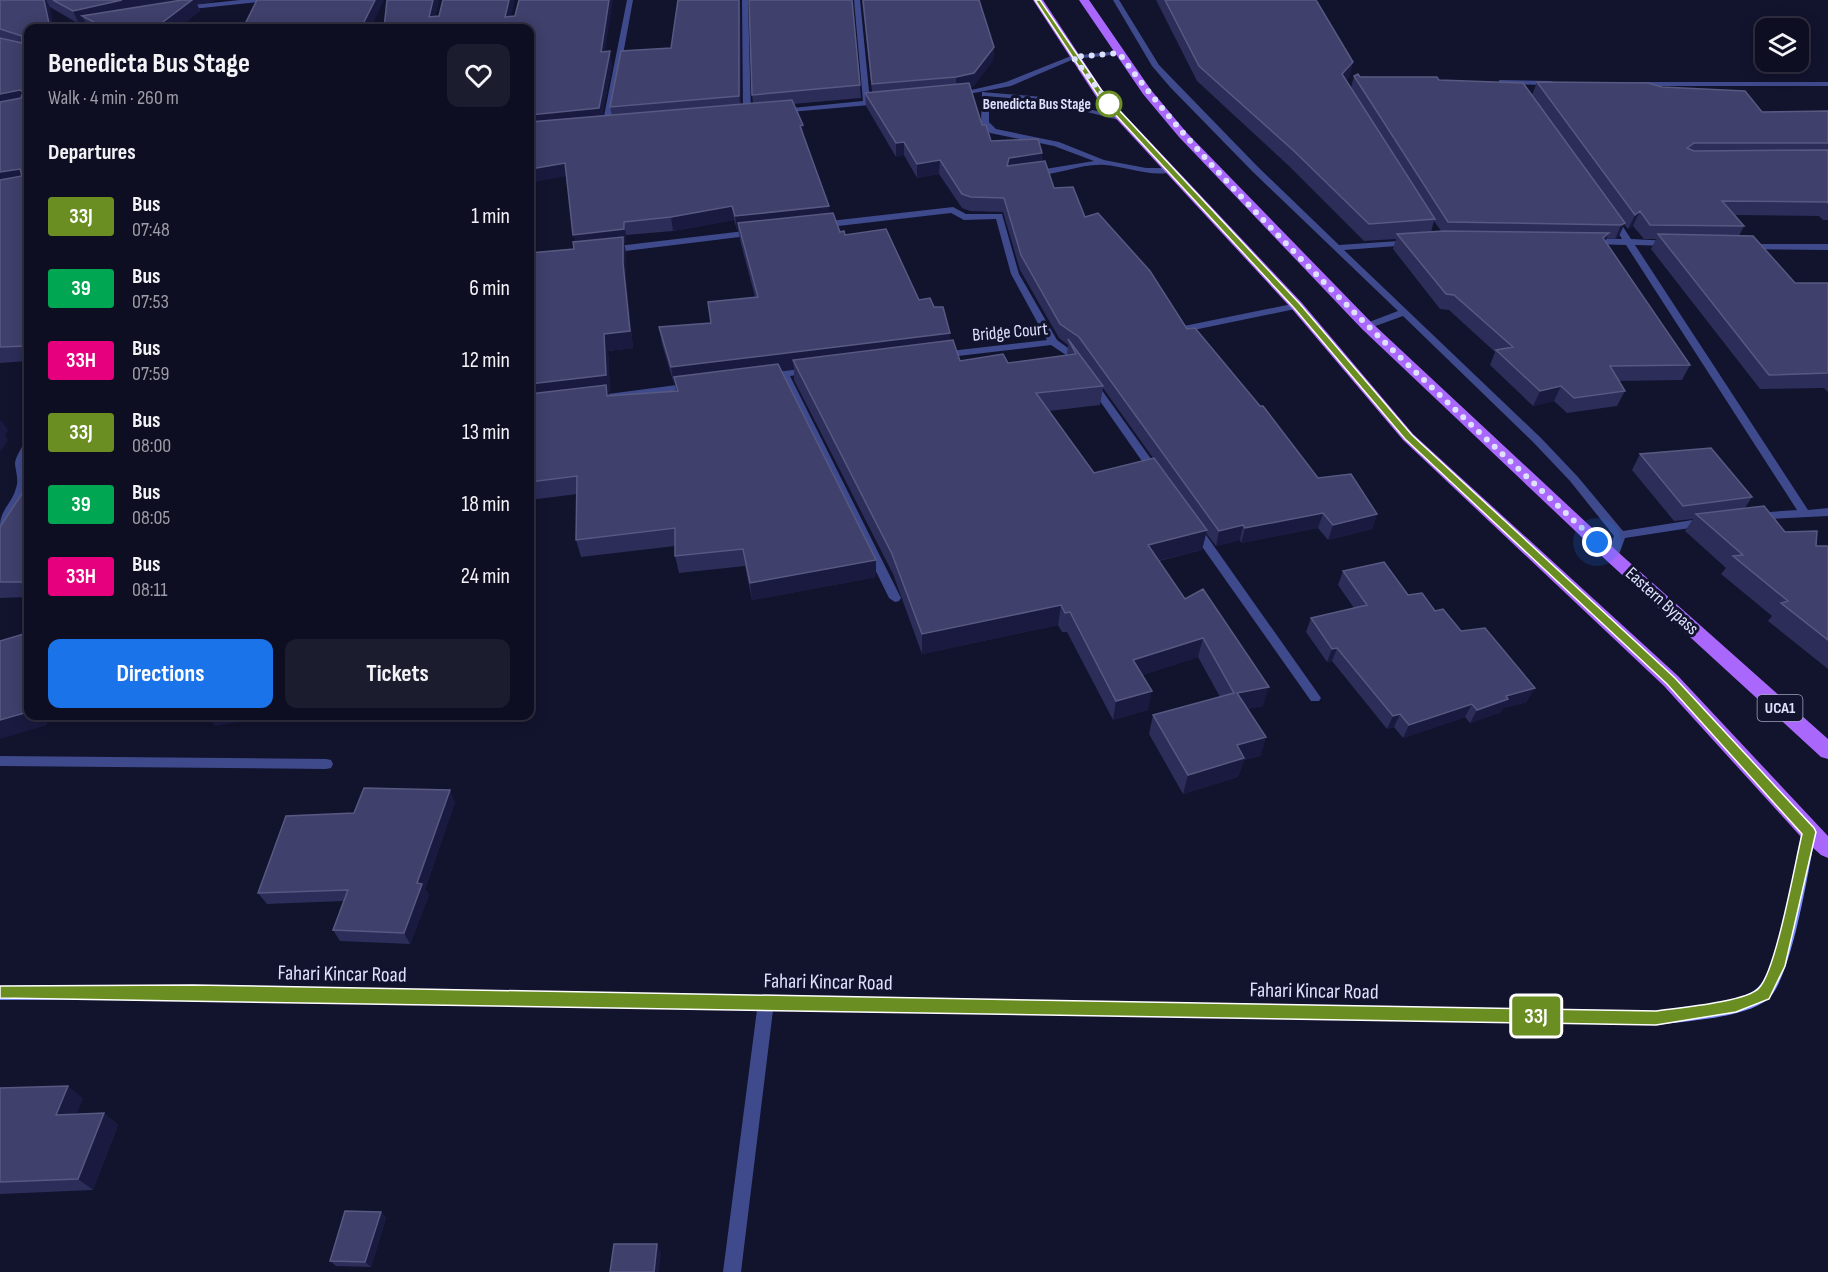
<!DOCTYPE html>
<meta charset="utf-8">
<style>
:root{--surface:#0e0e22;--page:#1c1c2f;--text:#f1f3f6;--muted:#9b9ca5;--line:#2e2e40;--accent:#1a73e8}
body{margin:0;font-family:"Sofia Sans Condensed",sans-serif;background:var(--page);color:var(--text);height:100vh;display:flex;flex-direction:column;font-size:22px;white-space:nowrap}
*{box-sizing:border-box;margin:0}
p{font-size:20px;color:var(--muted)}
.icon{flex:none;width:33px;height:33px;fill:none;stroke:currentColor;stroke-width:2;stroke-linecap:round;stroke-linejoin:round}
.map{position:relative;flex:1;overflow:hidden}
.panel{position:absolute;left:24px;top:24px;width:510px;height:696px;display:flex;flex-direction:column;background:var(--surface);border-radius:12px;box-shadow:0 3px 15px #0003,0 0 0 2px var(--line)}
.panel>*{flex:none}
.badge{padding:0 12px;border-radius:4px;font-size:21px;line-height:39px}
.controls{position:absolute;left:1755px;top:18px;display:grid;gap:12px}
.controls a{display:grid;place-items:center;width:54px;height:54px;border-radius:12px;background:var(--surface);box-shadow:0 3px 15px #0003,0 0 0 2px var(--line);font-size:30px}
.you{position:absolute;width:30px;height:30px;margin:-15px;border:4px solid #fff;border-radius:50%;background:#1a73e8;box-shadow:0 0 0 9px #1a73e833}
.map>.badge{position:absolute;translate:-50% -50%;box-shadow:0 0 0 3px #fff}
h2{padding:0 24px;font-size:22px;line-height:54px}
.round{display:grid;place-items:center;flex:none;width:63px;height:63px;border-radius:12px;background:var(--page)}
.headline{display:flex;align-items:center;justify-content:space-between;height:102px;padding:0 24px}
h1{font-size:28px;font-weight:700;line-height:45px}
.action{display:flex;gap:12px;margin-top:auto;padding:12px 24px}
.action a{flex:1;height:69px;border-radius:12px;background:var(--accent);color:#fff;font-size:24px;font-weight:700;line-height:69px;text-align:center}
.action a+a{background:var(--page);color:var(--text)}
ul{padding:0;list-style:none}
li{display:flex;align-items:center;gap:18px;height:72px;padding:0 24px}
li div{flex:1}
li b{display:block;font-size:22px}
li em{font-style:normal}
li .badge{min-width:66px;font-weight:700;text-align:center}
.map>svg:first-child{display:block}
.lines{fill:none;stroke-linecap:round;stroke-linejoin:round}
.lane{fill:#3e4a8b;fill-rule:evenodd}
.street{fill:#3e4a8b;fill-rule:evenodd}
.secondary{fill:#778dfd;fill-rule:evenodd}
.primary{fill:#a967fc;fill-rule:evenodd}
.wall{fill:#2c2d59;fill-rule:evenodd}
.shaded-wall{fill:#1a1a40}
.building{fill:#3f406b;stroke:#585982;stroke-width:1.5}
.line{fill:#6b8e23;stroke:#fff;stroke-width:1.5}
.walk{stroke:#dee1fe;stroke-width:6;stroke-dasharray:0 10.8}
.stop-dot{fill:#fff;stroke:#6b8e23;stroke-width:3}
.labels{text-anchor:middle;dominant-baseline:central;stroke-width:6;stroke-linejoin:round;paint-order:stroke}
.far-stop-label{font-size:15px;font-weight:bold;fill:#dee1fe;stroke:#12132d;text-anchor:end}
.shield{fill:#12132d;stroke:#a1a3bf;stroke-width:1.5}
.shield-label{font-size:16px;font-weight:bold;fill:#dee1fe}
.street-label{font-size:18px;fill:#dee1fe;stroke:#12132d}
.near-street-label{font-size:21px;fill:#dee1fe;stroke:#12132d}
</style>
<div class="map">
<svg width="1828" height="1272" viewBox="0 0 1828 1272">
<rect width="100%" height="100%" fill="#12132d"/>
<g class="lines">
<path class="lane" d="M982,92l7,2v28l7,7 63,13 45,18 42,8h25l4,2c-16,10 -51,-4 -70,-5 -24,-2 -50,12 -75,10v-4h3l61,-10 -40,-15 -64,-13 -9,-10z
M1297,303l3,1v4l-116,24 -5,-3 5,-3z"/>
<path class="street" d="M240,0h22l-3,2 -76,8 -3,-2 3,-2z
M627,0h6l-23,126 -4,2 -4,-2z
M742,0h6l3,114 -4,2 -4,-2z
M854,0h6l10,101 11,-1 4,2 -4,2 -102,9 -1,-2 4,-2 81,-8z
M1113,0h6l40,65 99,102 81,78 74,-5 1,2 -4,3 -66,5 197,188 37,39 45,54 82,-13 4,1 2,3 -2,3 -84,13 -8,22h-8l-2,-3 7,-21 -44,-55 -37,-39 -130,-126 -33,12h-6v-4l34,-13 -146,-140 -82,-84 -18,-21z
M100,20l2,1v2l-22,5h-10z
M1119,51l4,2 -2,1 -47,5 -63,27 -53,10 -4,-2 52,-12 65,-26z
M1499,80l52,1 4,2 -4,2 -49,-1h-3z
M1634,82h194v4h-191l-4,-2z
M982,92l61,5 84,22 -4,2 -80,-20 -58,-5h-3z
M953,207l13,7h36l17,60 38,66 18,13 7,9 -2,2h-6l-5,-7 -18,-12 -110,13 -5,-3 5,-3 106,-12 -36,-66 -15,-55 -32,1 -13,-7 -130,15 -4,-3 4,-3z
M1610,216h6l15,23 40,2 1,2 -4,3 -33,-1 173,265 20,-2v8l-77,4 -1,-3 1,-3 4,-1 42,-3 -171,-265 -37,-1 -4,-3 4,-3 33,1 -13,-21z
M753,230l4,3 -1,2 -147,18 -4,-3 4,-3z
M1748,244h80v6l-83,-1 -1,-2z
M808,368l3,1v4l-21,3 111,222 -2,3 -4,1 -6,-4 -108,-221 -12,2 -5,-3 5,-3z
M1093,381l3,1 63,88 1,2 -1,2h-8l-63,-90z
M692,383l5,3 -2,2 -87,12 -5,-3 5,-3z
M28,442c1,8 -3,16 -2,23 1,6 3,12 2,19 -2,11 -18,39 -28,43 0,-18 12,-23 16,-39 3,-8 0,-15 -1,-24 0,-6 6,-15 9,-21z
M1195,524l4,1 120,170 2,3 -2,3h-8l-120,-170 -2,-3z
M0,756l326,3 5,1 2,4 -2,4 -5,1 -326,-3z
M766,995l5,2 3,5 -33,270h-18l35,-270 3,-5z"/>
<path class="secondary" d="M1809,826l5,2 2,4c-7,34 -24,147 -48,167 -22,19 -83,22 -112,26l-1487,-26 -169,1v-14l169,-1 1487,26c26,-4 78,-6 99,-21 24,-16 40,-127 47,-158l2,-4z"/>
<path class="primary" d="M1033,0h10l62,94 197,209 111,131 265,242 150,160v22l-7,-3 -19,-17 -138,-152 -261,-246 -111,-131 -195,-211z
M1079,0h10l62,90 36,43 185,190 247,230 209,186v20l-7,-2 -214,-196 -245,-232 -183,-192 -36,-43z"/>
</g>
<path class="wall" d="M0,0h214l-2,2 -15,2 3,7 -22,17h-90l-3,-6 -6,2 -29,-17 -22,21v333l-28,2z
M439,0l-4,17h76l94,35 7,12 -10,52 10,-1 -2,-8 61,-59 7,-48h62l1,104 12,-1 -1,-8 108,-10 1,13 -68,6 36,109 11,19 5,3 74,65 31,41 10,20 48,2 59,-8 1,-10 -9,-7 -39,-68 -17,-58 -33,-1 -8,-3 -23,-34 -22,4 -13,-23 -8,2 -30,-51 -1,-13 7,-1 -10,-92h117l15,47 -1,13 -19,26 -4,1 12,38 9,16 51,12v8l12,27 31,29 102,112 131,149 59,36 -5,15 -44,11 -10,-12 -77,15 -1,-3 -24,6 -10,-13 -4,17 -43,11 26,38 78,107 -16,3 19,28 -6,19 -16,4 -6,17 -55,17 -34,-60 4,-19 67,-18 -22,-40 -56,18 6,35 -35,10 -46,-88h-5l-4,-7 -136,29 -29,-80 -99,-194v-11l-13,2 95,206 -124,23 -7,-34 -66,7 -4,-17v-10l-94,11 -5,-17 1,-46 -47,6v-247l44,-4 1,-7 -9,-66 -36,-148h-146zM734,220l3,10h1l2,10 15,57 -44,26 -52,4 3,17 12,40h1l1,8 -67,4 -1,-4h2l-2,-41 25,-3 -7,-68v-27l-2,-10h2v-8l47,-4zM1103,388l50,70 -59,15 -45,-62 51,-6z
M1156,0h160l37,62 -4,15 -3,3 5,8 3,-12 85,4 93,15 5,-13 125,5 100,25 66,-1v109h-5l-4,-4 -84,-1 9,11 -5,10 56,47h33v109l-4,-4 -64,1 -109,-140 5,-10h-12l-11,-13 -5,3 -4,-5 -5,12 -4,3 -8,-1 -2,4 85,123 -8,15 -63,1 6,10 -8,15 -50,7 -13,-12 -21,5 -43,-41 5,-13 -46,-42 -9,-1 -47,-60 3,-10 -32,2 -74,-74 -93,-86zM1434,221l7,10 -10,1z
M1640,454l112,43 -7,11 40,24 31,14h12v123l-60,-48 4,-5 -51,-42 5,-6 -41,-37 8,-12 -19,2 -42,-51z
M28,486v111l-28,1v-71z
M1343,571l65,24 27,16 26,20 66,71 -24,6 -2,4 -31,11 -5,-6 -62,21 -9,-11 -7,2 -55,-68 -5,1 -21,-30 5,-14 43,-10 -16,-23z
M455,802l-30,87 4,6 -19,49 -70,-3 -7,-11 11,-29 -77,3 -9,-11 96,-80z
M0,1088l83,10 -7,16 28,-1 14,12 -25,65 -93,4z
M381,1212l5,6 -15,49 -35,-1 -6,-5z"/>
<path class="shaded-wall" d="M44,0h2l4,7 4,21h-4z
M122,0h92l-2,2 -15,2 3,7 -22,17h-23l-73,-12 3,6 -6,2 -6,-13z
M375,0h9l-13,28h-10z
M433,0h6l-7,28 -3,-11z
M509,0h6l-7,28 -3,-11z
M609,0h4l-10,64 -2,-12z
M739,0h1l1,109 -2,-13z
M994,47l-1,13 -19,26 -18,4v-13z
M610,51l2,13 -11,57 -71,8v-14z
M1353,62l-4,15 -11,12 4,-15z
M20,90l8,14 -28,5v-15z
M803,125l1,13 -4,-12z
M904,142v13l-8,2v-14z
M1042,153l-1,14 -34,-1 2,-8z
M940,160l-1,14 -22,4v-14z
M565,163l2,13 -37,7v-14z
M20,169l8,14 -28,5v-16z
M732,206l2,14 -61,11 -2,-14z
M829,206l1,13 -92,4v7h-1l-2,-14z
M1640,211l-7,15 -5,3 7,-14z
M624,222l2,13v8h-2l2,10v27l7,68 -25,3 2,41h-2l2,10 -80,2v-20l46,-136 -3,-13z
M1625,223l-6,13 -4,3 6,-14z
M1609,233l-7,15 1,-10z
M950,333v17l-157,10 1,9 -119,15 -1,-7 1,7h-1l-3,-17z
M1561,386l-7,15 -21,5 7,-15z
M0,419l8,11 -3,5 3,5 -8,12z
M1323,513l-5,15 -77,15 4,-15z
M1377,514l-5,15 -44,11 5,-15z
M1243,525l-3,15 -24,6 3,-15z
M1207,530l-5,20 -58,14 4,-19z
M876,560v17l-124,23 -2,-17z
M24,571l4,6v10l-3,-5z
M1061,605l-3,20 -136,29v-20z
M1203,638l-5,19 -69,22 4,-19z
M1337,648l-5,13 -5,1 5,-13z
M1269,687l-6,19 -32,6 6,-19z
M1535,688l-8,14 -24,6 -2,4 -31,11 7,-13 29,-14z
M1152,691l-4,19 -35,10 3,-19z
M1472,704l-7,13 -62,21 6,-13z
M28,712v4h29v1l-10,3v5l-47,14v-19z
M1400,714l-6,13 -7,2 6,-13z
M208,716h63l-56,10z
M1266,737l-6,19 -16,4 -6,17 -55,17 5,-19 49,-30z
M450,790l5,12 -30,87 4,6 -19,49 -6,-11 13,-50z
M68,1086l15,12 -12,29 -15,-12z
M104,1113l14,12 -25,65 -15,-11z
M381,1212l5,6 -15,49 -6,-5z
M657,1244l4,9 -2,19h-5z"/>
<path class="building" d="M0,0h44l6,28h-22v318l-28,1v-167l22,-4 -2,-7 -20,3v-70l21,-4 2,-6 -3,-2 -20,4v-56l22,5v-7l-22,-7z
M53,0h69l-49,11z
M182,0h10l-37,28h-50l-23,-12z
M257,0h118l-14,28h-118z
M387,0h46l-4,17 10,-1 4,-16h66l-4,17 10,-1 4,-16h90l-8,52 9,-1 -11,57 -69,7v-87h-146z
M678,0h61v96l-129,11 11,-56 50,-3z
M749,0h103l8,85 -108,10z
M863,0h116l15,47 -20,26 -18,4 -84,7z
M1165,0h151l37,62 -11,12 93,145 -66,5 -75,-73 -95,-85z
M1358,74l2,3h77l2,3 84,3 102,140 -4,2 -173,-3 -94,-146z
M1537,82l111,1 14,4 83,4 17,21 66,-1v32h-134l-7,5 7,3 134,-1v53l-1,-1 -105,-1 22,25 -94,-1 -10,-14 -5,4z
M969,83l13,42h4l5,16 47,-2 4,14 -33,5 -2,8 38,-5 9,27 19,-1 12,30 13,-4 52,58 37,58 8,-1 65,78h3l55,72 33,-4 26,40 -44,11 -10,-12 -78,15 -2,-3 -24,6 -140,-194 -19,-13 -39,-69 -17,-57 -33,-1 -9,-3 -22,-34 -23,4 -13,-22 -8,1 -31,-50z
M792,100l11,25 -3,1 29,80 -94,10 -3,-10 -61,11 -47,5v7l-51,6 -8,-72 -35,6v-47z
M833,213l7,19 4,-1 1,4 41,-6 33,71 11,-2 4,9h9l7,26 -279,34 -12,-40 52,-4 -3,-21 50,-5 -20,-74z
M1444,231l165,2 -6,5 87,127 -80,1 15,25 -51,7 -13,-12 -21,5 -44,-41 17,-3 -59,-52 -8,-1 -49,-60z
M1658,234l95,2 42,47h33v90l-59,2z
M623,237v26l7,68 -26,3 2,41 -76,9v-131l44,-4 -1,-7z
M1068,339l35,47 -67,7 58,80 60,-15 53,72 -59,15 37,54 18,-10 66,98 -32,6 29,44 -29,8 7,13 -56,17 -35,-60 81,-22 -31,-55 -70,22 19,31 -36,10 -46,-89 -5,1 -4,-8 -139,29 -30,-80 -99,-194 160,-20 7,21 43,-7 5,9 68,-9z
M778,364l98,196 -126,23 -7,-34 -68,7v-28l-99,12 1,-64 -47,6v-88l76,-9 1,11 71,-5 -4,-14z
M1711,448l41,49 -69,9 -43,-52z
M27,486h1v85h-4l1,11h-25v-55z
M1764,506l21,26 32,-1 -1,15h12v94l-47,-37 7,-2 -55,-45 10,-1 -47,-41z
M1384,562l24,33 14,-2 13,18 8,-2 18,22 24,-3 50,60 -29,8 2,3 -31,11 -5,-6 -63,21 -9,-11 -7,2 -56,-68 -5,1 -21,-31 56,-13 -24,-34z
M27,633l1,13v66l-28,8v-79z
M364,788l86,2 -33,93 5,1 -18,49 -71,-3 15,-40 -90,3 28,-77 68,-3z
M68,1086l-12,29 48,-2 -26,66 -78,3v-94z
M345,1211l36,1 -16,50 -35,-1z
M614,1244h43l-3,28h-44z"/>
<path class="line" d="M1035,0h5l64,94 196,210 112,131 263,243 139,150 2,4 -31,134 -16,33 -33,13 -80,13 -1656,-27v-12l193,-1 1463,26c21,-3 90,-9 103,-23 17,-17 36,-125 43,-154l-135,-150 -262,-245 -111,-131 -195,-211z"/>
<g class="lines">
<path class="walk" d="M1109,104l3,3 -39,-50 46,-4c55,75 118,140 183,207 95,97 195,189 295,282"/>
</g>
<circle class="stop-dot" cx="1109" cy="104" r="12"/>
<g class="labels">
<g class="far-stop-label">
<text x="1091" y="104">Benedicta Bus Stage</text>
</g>
<rect class="shield" x="1757.5" y="695" width="45" height="26" rx="4.5"/>
<g class="shield-label">
<text x="1780" y="708">UCA1</text>
</g>
<g class="street-label">
<text transform="translate(1010 332) rotate(-5)">Bridge Court</text>
<text transform="translate(1662 601) rotate(42)">Eastern Bypass</text>
</g>
<g class="near-street-label">
<text transform="translate(342 974) rotate(1)">Fahari Kincar Road</text>
<text transform="translate(828 982) rotate(1)">Fahari Kincar Road</text>
<text transform="translate(1314 991) rotate(1)">Fahari Kincar Road</text>
</g>
</g>
</svg>
<div class="controls">
<a><svg class="icon" aria-label="layers" viewBox="0 0 24 24"><path d="M12 4l9 5-9 5-9-5zM3 14l9 5 9-5"/></svg></a>
</div>
<div class="you" style="left:1597px;top:542px"></div>
<b class="badge" style="left:1536px;top:1016px;background:#6b8e23;color:#fff">33J</b>
<section class="panel">
<div class="headline"><div><h1>Benedicta Bus Stage</h1><p>Walk · 4 min · 260 m</p></div><a class="round"><svg class="icon" aria-label="heart" viewBox="0 0 24 24"><path d="M12 20l-8-8c-3-5 5-10 8-4 3-6 11-1 8 4z"/></svg></a></div>
<h2>Departures</h2>
<ul>
<li><span class="badge" style="background:#6b8e23;color:#fff">33J</span><div><b>Bus</b><p>07:48</p></div><em>1 min</em></li>
<li><span class="badge" style="background:#00a651;color:#fff">39</span><div><b>Bus</b><p>07:53</p></div><em>6 min</em></li>
<li><span class="badge" style="background:#e6007e;color:#fff">33H</span><div><b>Bus</b><p>07:59</p></div><em>12 min</em></li>
<li><span class="badge" style="background:#6b8e23;color:#fff">33J</span><div><b>Bus</b><p>08:00</p></div><em>13 min</em></li>
<li><span class="badge" style="background:#00a651;color:#fff">39</span><div><b>Bus</b><p>08:05</p></div><em>18 min</em></li>
<li><span class="badge" style="background:#e6007e;color:#fff">33H</span><div><b>Bus</b><p>08:11</p></div><em>24 min</em></li>
</ul>
<div class="action"><a>Directions</a><a>Tickets</a></div>
</section>
</div>
